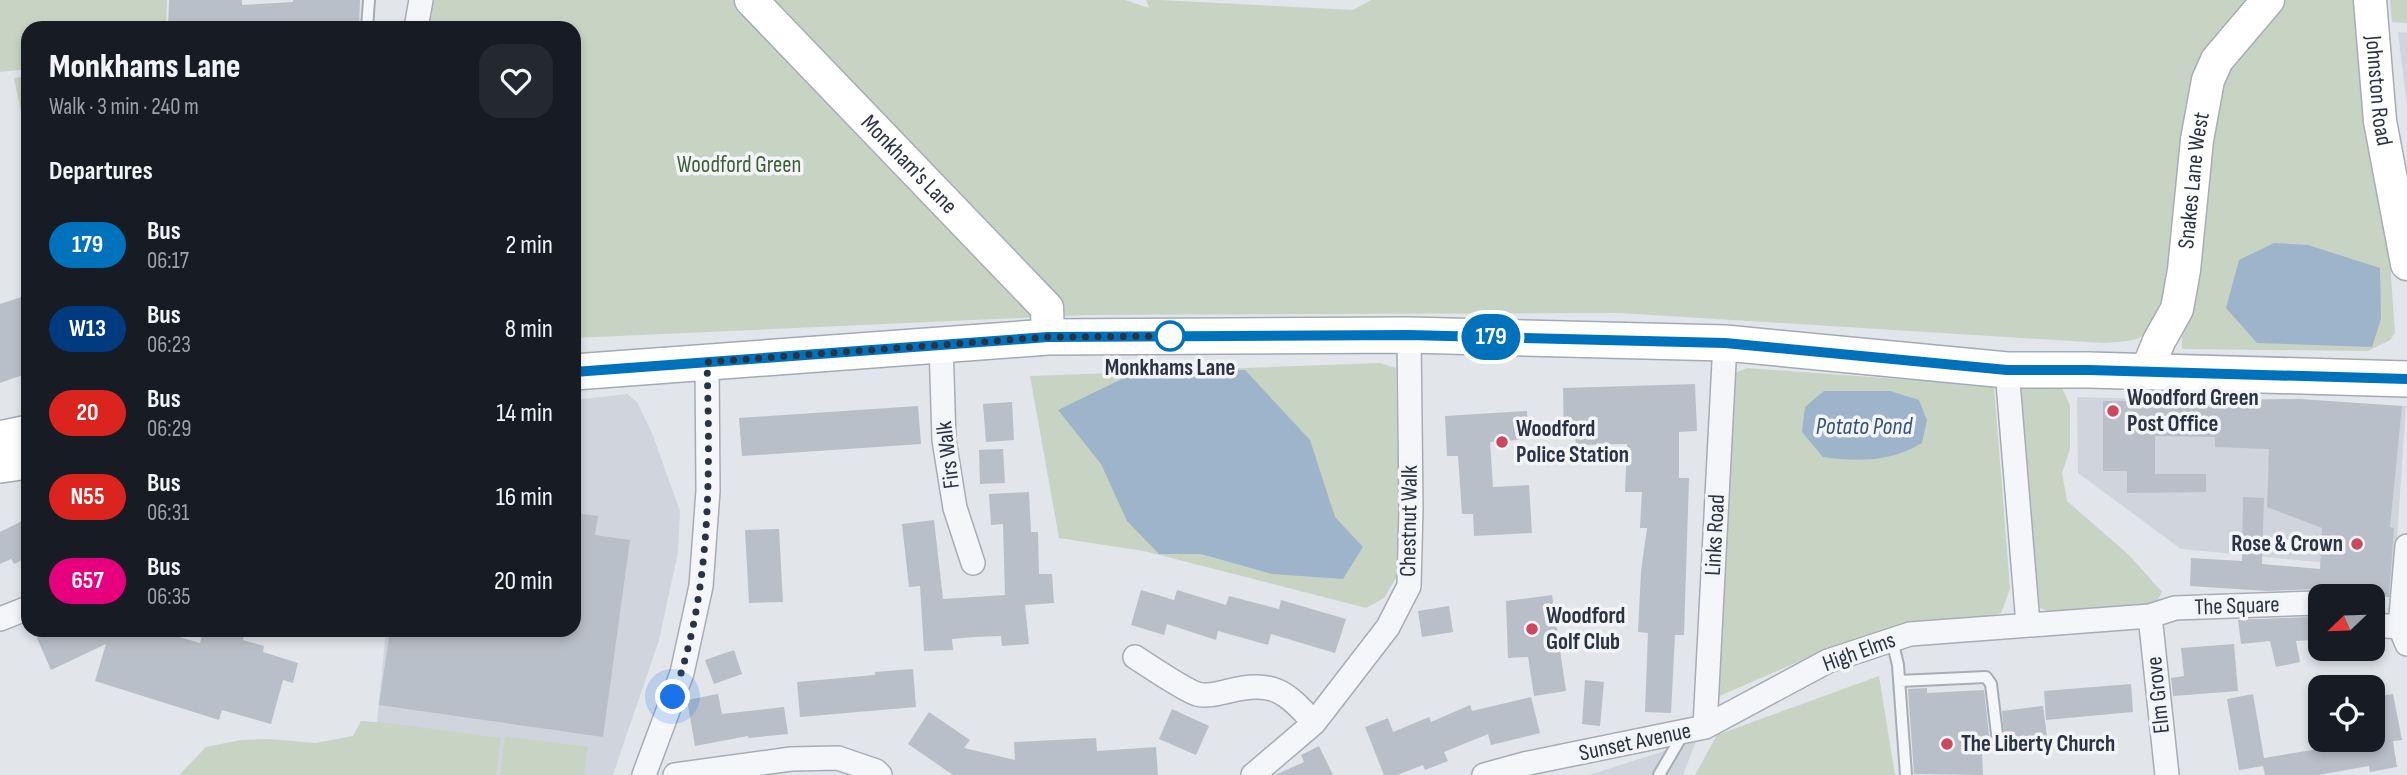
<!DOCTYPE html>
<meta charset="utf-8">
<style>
:root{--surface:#171b24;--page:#242831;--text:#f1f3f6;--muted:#9ea1a6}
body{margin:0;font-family:"Sofia Sans Condensed",sans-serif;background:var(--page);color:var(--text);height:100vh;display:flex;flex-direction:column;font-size:26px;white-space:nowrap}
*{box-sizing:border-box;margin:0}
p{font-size:23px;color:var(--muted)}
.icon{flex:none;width:38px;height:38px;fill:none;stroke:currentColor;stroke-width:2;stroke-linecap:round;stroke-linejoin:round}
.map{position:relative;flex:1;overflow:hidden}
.details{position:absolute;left:21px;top:21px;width:560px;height:616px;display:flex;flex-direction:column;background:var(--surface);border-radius:21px;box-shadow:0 4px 10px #0003}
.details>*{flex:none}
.badge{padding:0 14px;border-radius:23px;font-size:24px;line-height:46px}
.needle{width:46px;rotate:247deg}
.controls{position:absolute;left:2308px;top:584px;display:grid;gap:14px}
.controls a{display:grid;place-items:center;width:77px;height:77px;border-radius:14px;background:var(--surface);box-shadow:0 4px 10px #0003;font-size:35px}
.you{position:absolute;width:35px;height:35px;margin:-18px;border:5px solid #fff;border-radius:50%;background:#1a73e8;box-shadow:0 0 0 10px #1a73e833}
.map>.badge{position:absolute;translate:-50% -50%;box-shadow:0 0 0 4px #fff}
h2{padding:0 28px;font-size:26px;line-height:63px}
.round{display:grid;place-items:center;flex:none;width:74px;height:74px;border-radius:21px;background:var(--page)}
.overview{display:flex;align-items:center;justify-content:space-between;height:119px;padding:0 28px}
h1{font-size:33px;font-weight:800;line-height:52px}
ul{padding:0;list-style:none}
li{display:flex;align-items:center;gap:21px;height:84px;padding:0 28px}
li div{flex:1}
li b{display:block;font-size:26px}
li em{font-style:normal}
li .badge{min-width:77px;font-weight:700;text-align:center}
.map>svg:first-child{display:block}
.built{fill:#d0d4dc}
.green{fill:#c8d4c3}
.water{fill:#9db4ca}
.building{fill:#b9bfc8}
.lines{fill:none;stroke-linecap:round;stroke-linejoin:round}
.lane-casing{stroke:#a7acb5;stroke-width:14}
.street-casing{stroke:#a7acb5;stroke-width:26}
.secondary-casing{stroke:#a7acb5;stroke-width:35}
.primary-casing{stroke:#a1aab6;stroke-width:38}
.lane{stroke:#f5f6f9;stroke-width:10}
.street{stroke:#f5f6f9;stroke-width:23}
.secondary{stroke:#fff;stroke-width:32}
.primary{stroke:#fff;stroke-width:35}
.line-casing{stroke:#fff;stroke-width:16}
.line{stroke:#0072bc;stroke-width:10}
.walk{stroke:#2a3343;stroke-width:7;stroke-dasharray:0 12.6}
.stop-dot{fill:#fff;stroke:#0072bc;stroke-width:3.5}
.poi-dot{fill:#cf475d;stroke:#f2f4f8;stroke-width:2.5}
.labels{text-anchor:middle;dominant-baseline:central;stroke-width:7;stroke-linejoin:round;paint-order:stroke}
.street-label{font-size:23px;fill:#2a3343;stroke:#f2f4f8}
.park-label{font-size:23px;fill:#3f5e37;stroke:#f2f4f8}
.stop-label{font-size:23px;font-weight:bold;fill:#2a3343;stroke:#f2f4f8}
.poi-label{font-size:23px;font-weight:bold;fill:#2a3343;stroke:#f2f4f8;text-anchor:start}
.water-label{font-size:24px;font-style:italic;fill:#335277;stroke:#f2f4f8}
</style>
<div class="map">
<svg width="2407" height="775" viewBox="0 0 2407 775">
<rect width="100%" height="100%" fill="#e2e5ea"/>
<path class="built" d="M2398,32l9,1v73z
M627,394l10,8 15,31 28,78 -2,41 -19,88 -46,135h-241l14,-145h188v-230z
M2077,397l329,9 -13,191 -43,-2 1,-30 -170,-16 -103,-76z
M1696,741l-13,34h-94z"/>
<path class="green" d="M0,0h167l-1,28h-138v41l-28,3z
M430,0h695l24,8 -3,-8h14l193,10 18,-10h876l-46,65 -38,239c-20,37 -16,36 -59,39l-484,-30 -533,2 -513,23v-310h-149z
M2280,0h77l-1,36 9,90 25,137 5,70 -5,7 -22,11 -186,-2v-13l9,-37 29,-218z
M2390,0h17v23l-15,-1z
M28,76v69l-14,-67z
M1380,363l16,5 3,132 -3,78 -12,20 -18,10 -222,-57 -85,-13 -29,-162z
M1747,368l247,18 16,203 -9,24 -32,11 -53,2 -29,4 -48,14 -124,54 20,-325z
M2062,388l8,17v44l-8,24 5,28 62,54 33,37 -7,14 -102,7 -16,-6 -19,-218z
M1879,676l16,99h-200l22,-40z
M361,721l27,2 113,15 -5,37h-317l27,-28 35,-7 29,-1 45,4 38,-7z
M505,736l83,11 -4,28h-84z"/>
<path class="water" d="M2274,243l34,2 72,23 1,51 -9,28 -115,-4 -31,-35 13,-48z
M1245,370l65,70 25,77 28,30 -20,32 -71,-5 -71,-20h-42l-32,-33 -26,-57 -43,-54 68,-33z
M1824,391h66l29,9 8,20 -5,23c-31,19 -64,19 -99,14l-21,-25 3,-25z"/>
<path class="building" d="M169,0h73v5l51,-3v-2h67l-1,28h-191z
M28,295v78l-28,10v-79z
M1695,384l2,47 -18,1v46h10l-5,157h-9l-4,78 -26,-1 3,-79 -10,-1 3,-61 6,-43h-7l2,-36h-17l2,-48 -51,1 -1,-11h-11l-1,-46z
M2300,399l102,7 -12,121 4,1 -5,69 -62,-3 -10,-5 -50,2 -77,-5 1,-28 51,3 1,-64 21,1 -2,66 58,5 2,-41 -55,-21 2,-58 -54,-2v-10l-60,-1v38h51v18l-79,1v-22h-24v-70z
M1012,402l2,38 -28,2 -3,-38z
M918,406l3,38 -179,12 -3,-38z
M1527,411l1,28 -38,3 3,45 36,-2 3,48 -58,3 -1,-22h-11l-4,-58h-11l-2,-40z
M1003,449l2,34 -25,1 -1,-34z
M1029,492l2,40h7l1,42h13l2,29 -29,2 4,39 -27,2 -1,-10 -26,1 -23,2 1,11 -29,1 -4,-65 -11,1 -7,-63 32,-4 9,79 62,-4 -2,-71 -12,1 -2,-31z
M574,513l24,3 -3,19 35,5 -27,197 -224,-32 11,-75h184z
M28,518v39l-14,7 -3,-5 -11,5v-32z
M779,529l4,73 -34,1 -4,-73z
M1141,590l33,10 3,-10 49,15 3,-9 50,13 2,-9 65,19 -11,34 -64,-19 -3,11 -50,-14 -2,9 -49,-16 -3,11 -33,-10z
M1552,595l14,96 -32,5 -6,-39 -20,1 -2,-57z
M1449,606l4,26 -31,5 -4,-26z
M2308,617l3,23 -15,1 4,21 -24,5 -6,-26 -29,3 -3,-24z
M54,630h101l45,13 3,-13h43l-3,10 21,6 -1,6 35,11 -5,20 -10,-3 -12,44 -49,-14 -3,10 -124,-39 11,-37 -55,26 -14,-32z
M2234,644l4,47 -65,5 -2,-18 13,-2 -3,-28z
M734,650l8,24 -28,10 -9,-24z
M913,669l3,38 -116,10 -3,-35 78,-7v-3z
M1585,680l19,2 -4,44 -18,-2z
M2131,684l2,28 -87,8 -2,-29z
M1927,688v5l57,-3 5,45 6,6h6l3,-5 -2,-25 41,-5 5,38 -66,9 1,22 -69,-1 -6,-85z
M718,694l4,20 62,-7 4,27 -40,4v-2l-53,10 -8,-46z
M2253,694l11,64 109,-18v-43l20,-3 9,46 -9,1 4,26 -27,5 -1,-6 -51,9h-53l-2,-9 -24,4 -12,-71z
M1531,697l9,36 -49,12 -3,-11 -44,18 4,9 -23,9 -2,-5 -26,10h-13l-19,-48 23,-9 5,14 36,-15 2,5 39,-17 2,6z
M1172,709l37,17 -13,29 -37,-16z
M929,712l41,28 -6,8 51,12 -1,-18 82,-4 1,13 59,-4 2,28h-205l-45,-31z
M1319,746l14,29h-58l29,-13 -3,-7z"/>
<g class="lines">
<g class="lane-casing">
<path id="lane" d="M367,28l2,-28
M1892,640l6,25 8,110
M1899,681l87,-4 5,7 6,50
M1659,775l24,-41"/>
</g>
<g class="street-casing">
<path id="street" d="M416,28l5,-28
M941,343l3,97 11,68 18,55
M2007,370l21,254
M2407,546l-7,81 7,17
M2150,616l17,159
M0,619l28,-11
M2373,625l27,2
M1135,657c16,10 46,31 62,37 9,3 23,-1 32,-3 43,-11 57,0 85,32
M1705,727l20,-384
M644,775l38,-102 19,-87 7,-95 -1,-129
M675,775l116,-16 47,-1 38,13 4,4
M1253,775l61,-52 74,-96 21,-41 2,-78 -2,-173
M1484,775l40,-11 181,-37 123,-66 82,-27 240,-18 25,-8 142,-5 3,7"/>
</g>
<g class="secondary-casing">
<g id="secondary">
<path id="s1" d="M751,0l296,308 1,29"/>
<path id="s2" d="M2370,0l10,121 27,143"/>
<path id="s3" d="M2146,373l13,-32 18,-32 7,-39 13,-130 11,-60 9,-20 51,-60"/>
</g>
</g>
<g class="primary-casing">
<path id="primary" d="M574,372l474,-35 361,-2 316,8 282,27h82l318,9
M0,439l28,-6
M0,465l28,-4"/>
</g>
<use href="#lane" class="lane"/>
<use href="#street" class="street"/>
<use href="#secondary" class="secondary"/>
<use href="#primary" class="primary"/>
</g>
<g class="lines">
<g class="line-casing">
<path id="line" d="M574,372l474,-35 361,-2 316,8 282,27h82l318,9"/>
</g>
<use href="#line" class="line"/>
<path class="walk" d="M673,697c39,-106 37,-223 34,-335l341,-25 132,-1h-10"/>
</g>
<circle class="stop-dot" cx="1170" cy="336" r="14"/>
<g class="poi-dot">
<circle cx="2113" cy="411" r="7"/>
<circle cx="1502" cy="442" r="7"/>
<circle cx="2357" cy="544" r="7"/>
<circle cx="1532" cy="629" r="7"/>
<circle cx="1947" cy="744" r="7"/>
</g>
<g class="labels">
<g class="street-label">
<text stroke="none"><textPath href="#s2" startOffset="91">Johnston Road</textPath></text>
<text stroke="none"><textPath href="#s1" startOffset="228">Monkham's Lane</textPath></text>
<text stroke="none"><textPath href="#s3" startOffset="201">Snakes Lane West</textPath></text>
<text transform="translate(948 455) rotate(-97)">Firs Walk</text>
<text transform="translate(1409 521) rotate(-89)">Chestnut Walk</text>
<text transform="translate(1715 535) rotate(-87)">Links Road</text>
<text transform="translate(2237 606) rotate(-2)">The Square</text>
<text transform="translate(1859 652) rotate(-20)">High Elms</text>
<text transform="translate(2158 695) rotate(-96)">Elm Grove</text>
<text transform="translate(1635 742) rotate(-12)">Sunset Avenue</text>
</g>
<g class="park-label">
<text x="739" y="165">Woodford Green</text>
</g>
<g class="stop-label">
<text x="1170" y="368">Monkhams Lane</text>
</g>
<g class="poi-label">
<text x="2127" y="398">Woodford Green<tspan x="2127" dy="26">Post Office</tspan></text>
<text x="1516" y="429">Woodford<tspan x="1516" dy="26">Police Station</tspan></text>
<text x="2343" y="544" text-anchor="end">Rose &amp; Crown</text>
<text x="1546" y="616">Woodford<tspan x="1546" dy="26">Golf Club</tspan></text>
<text x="1961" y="744">The Liberty Church</text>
</g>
<g class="water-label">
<text x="1864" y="426">Potato Pond</text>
</g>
</g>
</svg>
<div class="controls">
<a><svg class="needle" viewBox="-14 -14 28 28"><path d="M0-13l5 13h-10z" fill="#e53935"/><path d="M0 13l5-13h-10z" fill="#9ea1a6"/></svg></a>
<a><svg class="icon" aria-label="locate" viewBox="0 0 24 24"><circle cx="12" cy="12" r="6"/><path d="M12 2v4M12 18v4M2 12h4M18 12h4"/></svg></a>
</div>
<div class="you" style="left:673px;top:697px"></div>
<b class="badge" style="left:1491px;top:337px;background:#0072bc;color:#fff">179</b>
<section class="details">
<div class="overview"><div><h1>Monkhams Lane</h1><p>Walk · 3 min · 240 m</p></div><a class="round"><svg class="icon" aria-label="heart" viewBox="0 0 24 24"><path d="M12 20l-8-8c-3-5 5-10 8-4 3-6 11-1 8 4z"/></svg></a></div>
<h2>Departures</h2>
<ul>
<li><span class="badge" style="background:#0072bc;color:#fff">179</span><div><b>Bus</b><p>06:17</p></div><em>2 min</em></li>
<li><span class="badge" style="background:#003b80;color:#fff">W13</span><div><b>Bus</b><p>06:23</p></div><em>8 min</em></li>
<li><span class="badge" style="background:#dc241f;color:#fff">20</span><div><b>Bus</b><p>06:29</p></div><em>14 min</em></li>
<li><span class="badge" style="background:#dc241f;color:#fff">N55</span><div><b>Bus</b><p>06:31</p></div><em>16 min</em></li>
<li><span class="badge" style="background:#e6007e;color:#fff">657</span><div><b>Bus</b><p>06:35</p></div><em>20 min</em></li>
</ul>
</section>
</div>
